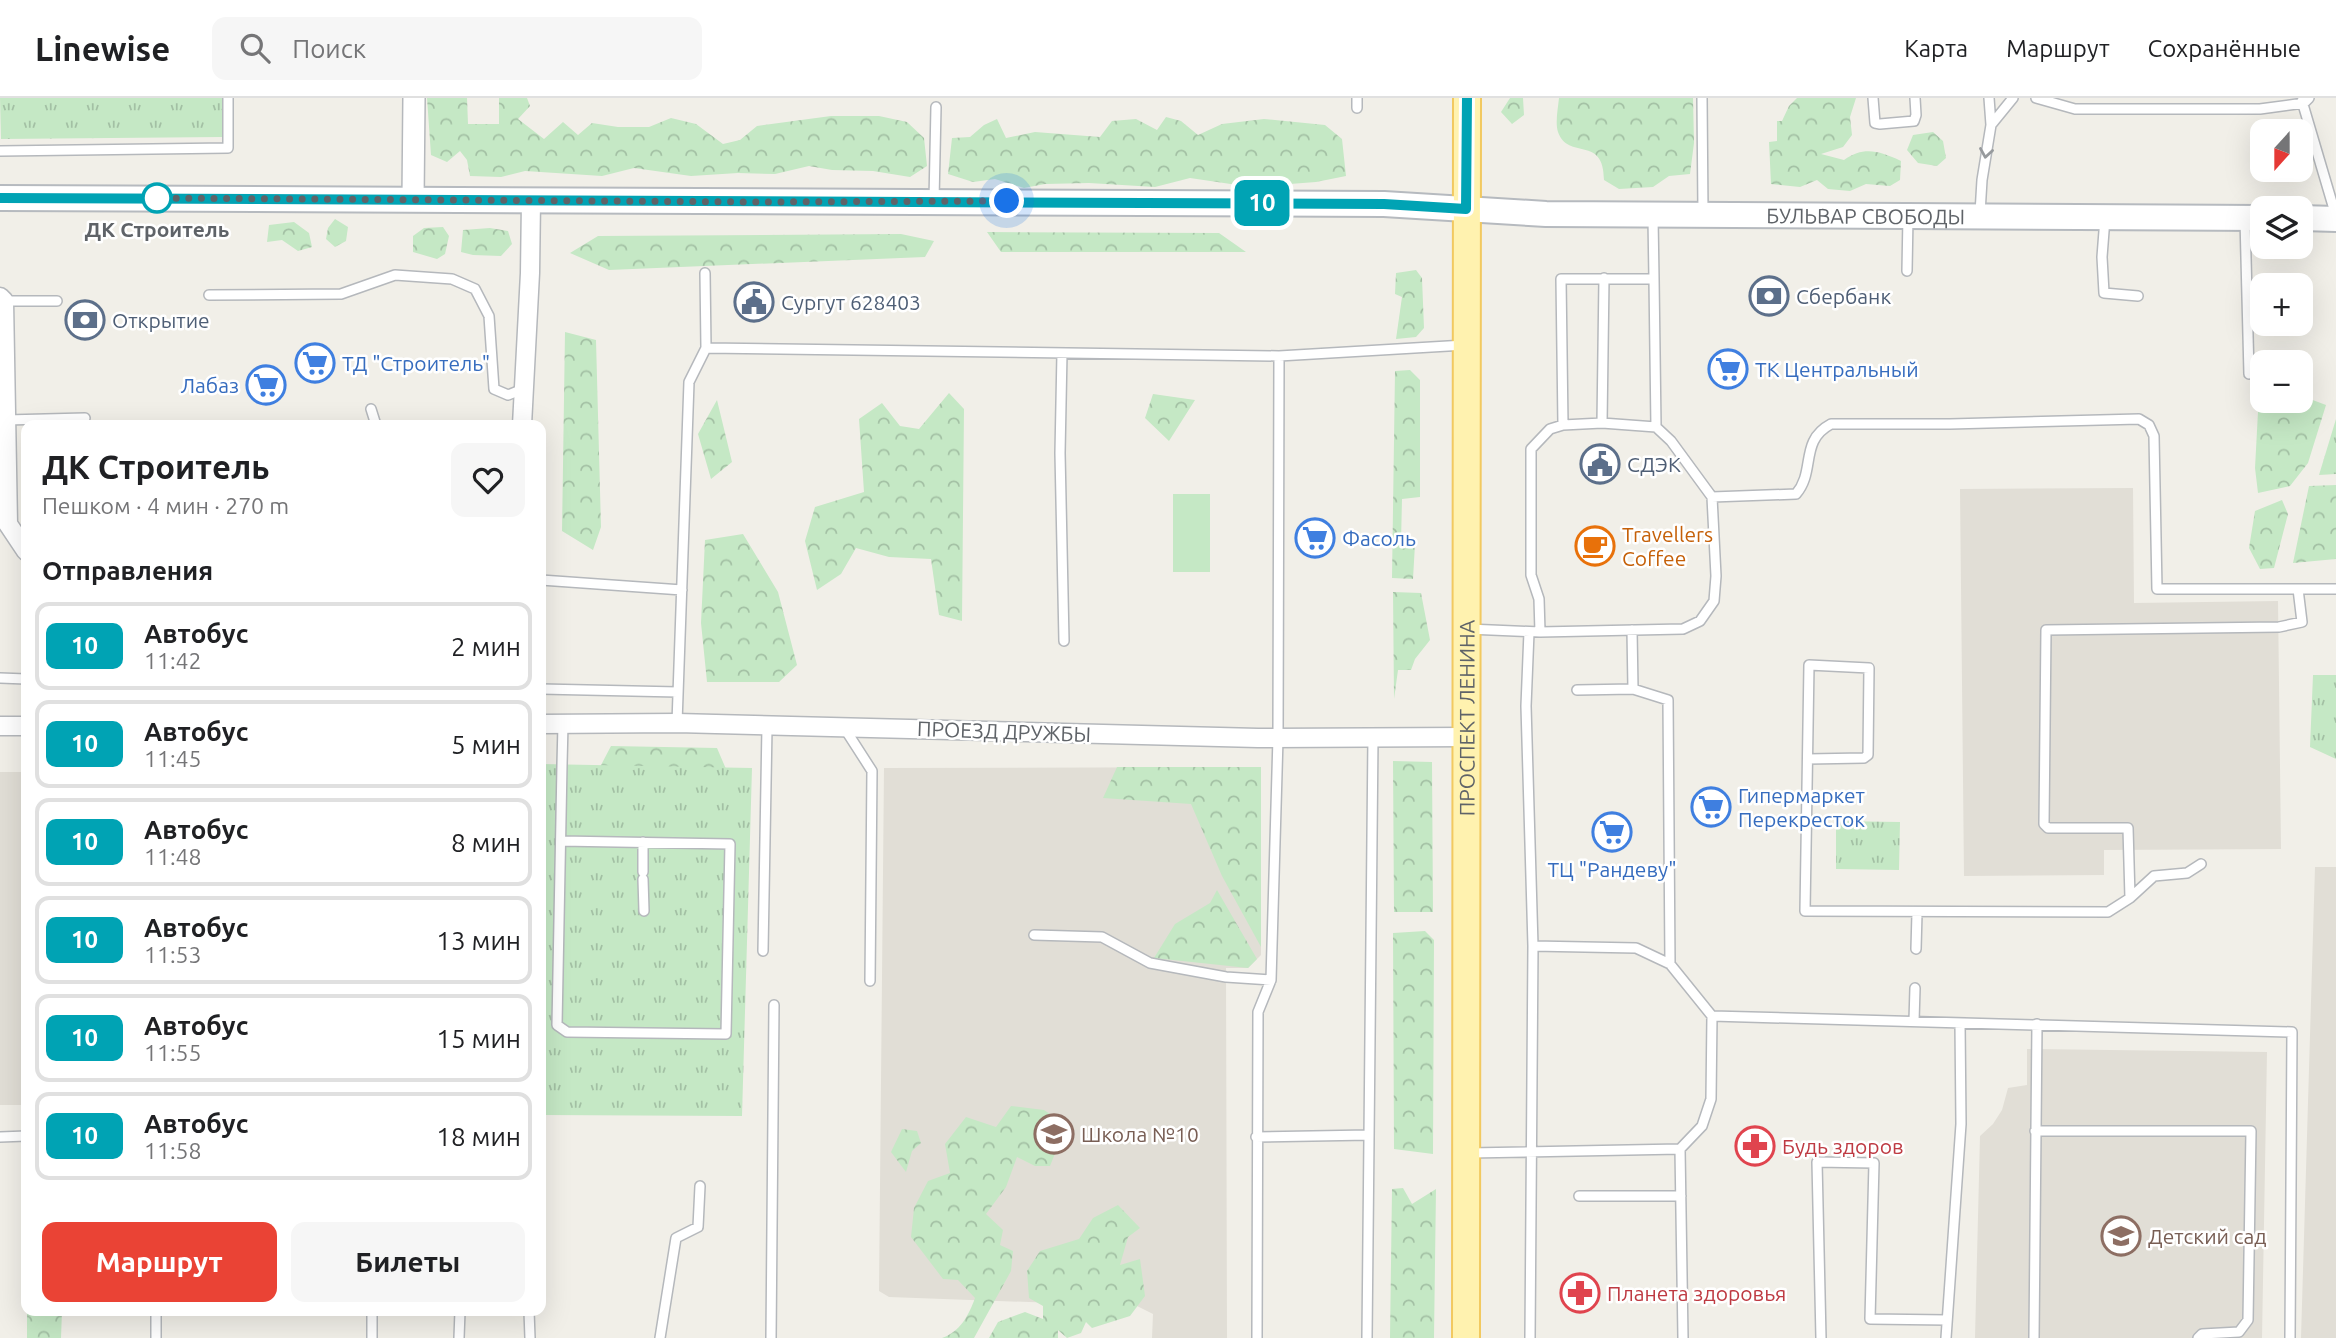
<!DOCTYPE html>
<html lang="ru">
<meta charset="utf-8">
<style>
:root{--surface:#fff;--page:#f6f6f6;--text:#202124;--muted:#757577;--line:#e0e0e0;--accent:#ea4335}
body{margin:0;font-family:Ubuntu,sans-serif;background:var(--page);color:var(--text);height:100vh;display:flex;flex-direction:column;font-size:26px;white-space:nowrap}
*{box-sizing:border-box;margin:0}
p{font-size:23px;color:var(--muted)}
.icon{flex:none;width:38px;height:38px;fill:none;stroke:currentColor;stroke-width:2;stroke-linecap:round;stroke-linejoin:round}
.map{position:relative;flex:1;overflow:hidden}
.sheet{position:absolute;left:21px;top:322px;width:525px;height:896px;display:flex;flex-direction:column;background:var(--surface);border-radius:14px;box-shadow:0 7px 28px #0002}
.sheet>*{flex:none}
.badge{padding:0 14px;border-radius:10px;font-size:24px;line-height:46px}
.needle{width:46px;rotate:201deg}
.fabs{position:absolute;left:2250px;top:21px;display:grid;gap:14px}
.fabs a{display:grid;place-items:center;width:63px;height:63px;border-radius:14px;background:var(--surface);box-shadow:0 7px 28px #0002;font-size:35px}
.you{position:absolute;width:35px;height:35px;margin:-18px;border:5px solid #fff;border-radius:50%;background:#1a73e8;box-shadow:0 0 0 10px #1a73e833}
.map>.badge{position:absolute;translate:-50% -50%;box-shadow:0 0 0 4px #fff}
h2{padding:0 21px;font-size:26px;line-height:63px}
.round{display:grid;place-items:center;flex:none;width:74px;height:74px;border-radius:14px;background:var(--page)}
.head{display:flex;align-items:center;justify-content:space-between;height:119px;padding:0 21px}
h1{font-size:33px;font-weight:700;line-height:52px}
.action{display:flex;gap:14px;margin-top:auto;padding:14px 21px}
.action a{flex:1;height:80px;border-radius:14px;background:var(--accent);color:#fff;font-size:28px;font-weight:700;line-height:80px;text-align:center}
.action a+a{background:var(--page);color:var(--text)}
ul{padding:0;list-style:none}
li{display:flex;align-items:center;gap:21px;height:88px;margin:0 14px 10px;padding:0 7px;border:4px solid var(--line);border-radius:14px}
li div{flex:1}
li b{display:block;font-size:26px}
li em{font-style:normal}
li .badge{min-width:77px;font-weight:700;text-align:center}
header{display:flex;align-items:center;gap:42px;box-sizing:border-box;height:98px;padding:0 35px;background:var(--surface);border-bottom:2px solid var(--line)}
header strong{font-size:33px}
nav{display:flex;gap:38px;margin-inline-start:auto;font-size:24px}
.search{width:490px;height:63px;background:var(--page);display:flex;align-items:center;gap:18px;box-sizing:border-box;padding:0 24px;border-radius:14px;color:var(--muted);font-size:26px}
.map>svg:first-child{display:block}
.education{fill:#e1ded6}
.grass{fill:#c5e8c5}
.forest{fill:url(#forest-crowns)}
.park{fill:url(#park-tufts)}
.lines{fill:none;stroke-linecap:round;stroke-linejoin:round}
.service-casing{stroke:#b5b8bc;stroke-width:12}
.minor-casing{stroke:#b5b8bc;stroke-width:21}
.tertiary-casing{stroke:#b5b8bc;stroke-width:24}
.secondary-casing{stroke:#b6babf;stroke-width:28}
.primary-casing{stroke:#f2c960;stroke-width:30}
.service{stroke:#fff;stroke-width:9}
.minor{stroke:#fff;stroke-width:18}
.tertiary{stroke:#fff;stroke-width:21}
.secondary{stroke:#fff;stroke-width:24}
.primary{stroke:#fff2af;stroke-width:26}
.oneway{stroke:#979a9d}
.line-casing{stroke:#fff;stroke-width:16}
.line{stroke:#00a3b4;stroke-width:10}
.walk{stroke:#5f6368;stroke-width:7;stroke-dasharray:0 12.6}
.stop-dot{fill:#fff;stroke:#00a3b4;stroke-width:3.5}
.labels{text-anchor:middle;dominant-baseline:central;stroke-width:5;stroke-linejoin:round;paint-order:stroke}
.street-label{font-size:21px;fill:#5f6368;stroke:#fff}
.stop-label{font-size:21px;font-weight:bold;fill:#5f6368;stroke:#fff}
.service-label{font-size:21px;fill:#4e5e75;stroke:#fff;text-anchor:start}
.shop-label{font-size:21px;fill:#366cbe;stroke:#fff;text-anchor:start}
.food-label{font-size:21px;fill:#c56008;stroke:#fff;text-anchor:start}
.education-label{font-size:21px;fill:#785e54;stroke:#fff;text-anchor:start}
.health-label{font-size:21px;fill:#be3a42;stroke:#fff;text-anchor:start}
</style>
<header>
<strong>Linewise</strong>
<div class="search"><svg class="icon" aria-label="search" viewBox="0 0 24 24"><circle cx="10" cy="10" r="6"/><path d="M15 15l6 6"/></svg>Поиск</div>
<nav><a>Карта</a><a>Маршрут</a><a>Сохранённые</a></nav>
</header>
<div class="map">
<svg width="2336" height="1240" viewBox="0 0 2336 1240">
<defs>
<pattern id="forest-crowns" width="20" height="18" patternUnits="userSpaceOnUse" patternTransform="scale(1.75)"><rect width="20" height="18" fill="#c5e8c5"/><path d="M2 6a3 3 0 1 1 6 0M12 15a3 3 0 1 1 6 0" fill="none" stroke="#a3c0a4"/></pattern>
<pattern id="park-tufts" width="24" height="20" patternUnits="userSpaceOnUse" patternTransform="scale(1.75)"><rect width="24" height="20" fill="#c5e8c5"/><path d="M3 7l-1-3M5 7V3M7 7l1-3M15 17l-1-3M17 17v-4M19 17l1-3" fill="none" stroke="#a3c0a4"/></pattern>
</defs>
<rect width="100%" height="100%" fill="#f1efe8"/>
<path class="education" d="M2133,390l1,115 144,-2 3,248 -177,1v25l-140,1 -4,-387z
M1261,669v188l-13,13h-22l1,370h-75l1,-24 -16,-8 -248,-9 -10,-6 5,-523z
M0,674h26v333h-26z
M2315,769h21v471h-35z
M2027,951l240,3 -5,286h-287l5,-202 13,-12 9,-14 6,-22 19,-3z"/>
<path class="grass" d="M1173,396h37v78h-37z"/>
<path class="forest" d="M427,0h40l1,26h31v-26h28l3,8 -12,13 26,20 19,-17 15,13 14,-12 26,4h31l22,-9 25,6 27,20 17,-4 17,-14 74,-10h48l28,6 17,16 3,28 -17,11 -37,-6 -41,-1 -23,-4 -34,8 -37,-1 -47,3 -57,-8 -32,8 -77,-5 -24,6 -31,-1 -3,-16 -7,-9 -13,11 -16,-7z
M1510,0h13l1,17 -12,9 -11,-12z
M1559,0h134l1,45 -4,31 -21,2 -16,11 -34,2 -15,-9c0,-46 -36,-19 -46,-48 -3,-9 0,-24 1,-34z
M1797,0h59l-6,19 2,18 -9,12 -22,7 23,6c20,-14 35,-9 57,1l-1,19 -10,6 -24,-2 -16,7 -22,-2 -11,-9 -17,7 -29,-3 -2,-42 8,-1v-20h5l7,-15z
M1166,19l15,4 17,14 24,-11 42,-5 61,6 17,14 4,37 -30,6 -65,5 -61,-9 -35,9 -66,-4 -44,1 -21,4 -29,-9 -22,3 -25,-8 4,-36 18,-1 14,-12 13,-6 9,19 29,-6 65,5 12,-16 24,-2 21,11z
M1933,34l10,9 3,17 -9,8 -19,-3 -11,-13 6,-15z
M335,121l13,8 -2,14 -11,6 -9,-8 2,-11z
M294,124l15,11 3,14 -14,4 -16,-11 -15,2 2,-17z
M443,129l6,9 -4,18 -8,5 -24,-7v-16l11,-8z
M490,130l18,3 4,13 -11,12 -28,-1 -12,-3 2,-22z
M987,134l232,1 27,19h-245z
M901,136l33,7 -9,16 -316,13 -39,-17 28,-17z
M1416,172l6,8 2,50 -8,9 -20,2 6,-42 -7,-3 1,-21z
M565,234l31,8 5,187 -8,23 -31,-19z
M1410,272l10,10v117l-18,2 -1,44 14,1 -2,35 -21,-1 3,-207z
M949,295l15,16 -2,212 -23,-6 -8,-56 -42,-2 -33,-9 -15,26 -24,16 -12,-49 10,-34 49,-15 -5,-73 23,-16 18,23 19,3z
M2259,295h4v8h38l1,-5 24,9 -18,58 -18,23 -32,7 -3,-25z
M1153,296l42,6 -26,41 -24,-23z
M717,302l15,62 -21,17 -13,-45z
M2336,387v74l-43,4 16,-77z
M2282,402l6,14 -14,54 -14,1 -11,-21 6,-37z
M743,436l35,58 19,73 -18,17h-72l-6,-59 4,-83z
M1393,494l28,1 9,47 -15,19 -4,11h-13l-4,29z
M611,648l106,2 18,42h-147z
M1393,663l39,1 1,150h-39z
M1117,669h144v180l-39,-71 -31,-72 -88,-6z
M1217,792l40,69 -9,9 -94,-10 21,-34 35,-21z
M1425,833l9,9 -1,214 -39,-5 -1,-216z
M1011,1008l33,4 9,6 -4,11 11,14 -10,25h-15l-18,-9 -11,30 -20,27 17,16 -3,15 13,6 -2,20 -37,67h-32c18,-6 27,-23 33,-40l-17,-18 -15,-1 -32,-42 3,-29 14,-27 22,-8 -5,-29 21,-27 30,10z
M902,1031l15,2 4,12 -9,8 -6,21 -15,-20z
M1403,1090l9,16 24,-15 -2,149h-44l2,-149z
M1118,1107l22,23 -12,9 -8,28 20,-6 5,37 -15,20 -38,12 -6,-6 -5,11 -14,5 -9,-8v8h-69l9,-16 27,-10 18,7v-13l-14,-8 -2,-27 13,-20 39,-12 14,-21z
M27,1213h35l-1,27h-34z"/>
<path class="park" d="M0,0h222v39l-221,2z
M2336,321v55l-17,1z
M2313,577h23v84l-26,-12z
M541,666l211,4 -10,348 -201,-1z
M1836,723l64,1 -1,48 -63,-1z"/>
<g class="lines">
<g class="service-casing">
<path id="service" d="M1702,0l1,114
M1873,0l2,25 5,1 34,-3 2,-6 -1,-17
M1989,0l2,27
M2036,0l39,11h185l44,-6 5,-5
M2302,3l34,115
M1357,10v-10
M0,53l228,-3v-50
M934,102l2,-93
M1980,115l2,-33 9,-55 22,-27
M1653,120l1,61
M2105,120l-3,39 2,36 34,3
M2245,121l4,155
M1907,173l1,-54
M705,175l1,75
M209,197l132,-1 54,-19 57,4 23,10 14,27 5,73 14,6 15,-6
M4,203h53
M1062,255l-2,100 4,188
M371,311l5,16
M6,322l79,-2
M1602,325l2,-145
M1563,327l-2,-146h93l2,148
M1712,399l84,-3c20,-23 3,-53 35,-70h119l189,-5 10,6 5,11 3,153h179
M541,482l141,10
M1468,531l72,3 143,-3 17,-8 14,-20 2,-25 -4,-79 -41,-56 -15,-14 -54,-4 -39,2 -13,4 -19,20v126l8,24 1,33
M1632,532l1,59
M1529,534l-3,74 7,240 -3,392
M0,580l26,1
M541,591l137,3
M1577,592l56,-1 35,11 2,264
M677,625l12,-341 17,-34 573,8 186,-11
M845,631l27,42 -2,210
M1808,661l56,-1 4,-3 1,-87 -60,-3 -4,246 303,1 22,-14 24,-22 33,-3 14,-9
M561,743l169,3 -4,190 -159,-2 -10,-7 5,-260 1,-41
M643,744v30
M643,781l1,32
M2130,800l-2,-70h-80l-4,-4 2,-194 233,-3 23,-5 -4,-33
M1034,837l68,2 48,26 76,14 45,3
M1533,848l103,2 34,16 42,52 -1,83 -9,27 -22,23 3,189
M1916,851l1,-36
M763,853l4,-224
M1712,918l580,16 -2,306
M1914,923l1,-33
M2035,1033h216l-3,189 -9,12 -37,2 -4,4
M0,1039l26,-1
M1256,1039l113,-2
M1469,1055l211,-4
M1579,1098h102
M529,1213l1,27
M156,1240v-27
M372,1240v-27
M459,1240l1,-27
M660,1240l16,-100 22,-11 2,-41
M771,1240l3,-333
M1257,1240l1,-326 13,-32 7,-242 1,-382
M1367,1240l6,-601
M1821,1240l-4,-176 57,1 -4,156 77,1
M1946,1240l15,-214 -1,-101
M2034,1240l3,-314"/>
</g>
<g class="minor-casing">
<path id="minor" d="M0,199l4,4 4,223 18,27
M522,327l8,-152 1,-72
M541,626l136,-1 581,15 209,-1
M0,628h26"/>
</g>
<g class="tertiary-casing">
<path id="tertiary" d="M413,102l1,-102"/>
</g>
<g class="secondary-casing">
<g id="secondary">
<path id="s1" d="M0,100l1384,6 162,10 717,4"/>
<path d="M2301,120l35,1"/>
</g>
</g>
<g class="primary-casing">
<g id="primary">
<path id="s2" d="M1466,1240l1,-1240"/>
</g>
</g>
<use href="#service" class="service"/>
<use href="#minor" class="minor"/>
<use href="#tertiary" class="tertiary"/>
<use href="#secondary" class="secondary"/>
<use href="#primary" class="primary"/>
</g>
<defs><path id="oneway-chevron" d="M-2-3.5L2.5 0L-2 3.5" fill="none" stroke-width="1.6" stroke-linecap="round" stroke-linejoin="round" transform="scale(1.75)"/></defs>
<use class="oneway" href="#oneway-chevron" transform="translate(1986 55) rotate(99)"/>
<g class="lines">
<g class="line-casing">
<path id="line" d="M0,100l1384,6 82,5 1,-111"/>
</g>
<use href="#line" class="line"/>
<path class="walk" d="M157,100h-3l596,4 257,-1"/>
</g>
<defs>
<g id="bank-ring" transform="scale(2.0125)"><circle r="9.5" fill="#fff" stroke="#5c6f8a" stroke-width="1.5"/><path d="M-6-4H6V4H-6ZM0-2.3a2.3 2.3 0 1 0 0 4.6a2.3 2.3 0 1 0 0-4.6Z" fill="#5c6f8a"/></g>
<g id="civic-ring" transform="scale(2.0125)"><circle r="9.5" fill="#fff" stroke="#5c6f8a" stroke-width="1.5"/><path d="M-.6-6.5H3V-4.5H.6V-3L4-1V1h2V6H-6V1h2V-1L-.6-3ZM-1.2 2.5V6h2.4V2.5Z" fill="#5c6f8a"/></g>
<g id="supermarket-ring" transform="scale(2.0125)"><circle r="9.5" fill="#fff" stroke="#3f7fe0" stroke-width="1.5"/><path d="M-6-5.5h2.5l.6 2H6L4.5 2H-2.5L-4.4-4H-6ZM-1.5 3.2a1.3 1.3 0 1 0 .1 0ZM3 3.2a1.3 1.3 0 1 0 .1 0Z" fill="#3f7fe0"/></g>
<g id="cafe-ring" transform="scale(2.0125)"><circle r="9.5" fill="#fff" stroke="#e8710a" stroke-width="1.5"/><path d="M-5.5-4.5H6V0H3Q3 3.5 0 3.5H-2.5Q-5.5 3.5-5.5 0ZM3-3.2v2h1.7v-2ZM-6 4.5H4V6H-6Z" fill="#e8710a"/></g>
<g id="school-ring" transform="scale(2.0125)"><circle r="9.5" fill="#fff" stroke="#8d6e63" stroke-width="1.5"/><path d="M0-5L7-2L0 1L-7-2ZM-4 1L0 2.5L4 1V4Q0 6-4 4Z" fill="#8d6e63"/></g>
<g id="pharmacy-ring" transform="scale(2.0125)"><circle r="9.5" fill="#fff" stroke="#e0444e" stroke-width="1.5"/><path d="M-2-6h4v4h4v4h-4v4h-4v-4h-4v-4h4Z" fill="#e0444e"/></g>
</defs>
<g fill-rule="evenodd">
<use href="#bank-ring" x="1769" y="198"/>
<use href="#civic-ring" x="754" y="204"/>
<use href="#bank-ring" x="85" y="222"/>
<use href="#supermarket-ring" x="315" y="265"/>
<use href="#supermarket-ring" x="1728" y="271"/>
<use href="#supermarket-ring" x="266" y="287"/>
<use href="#civic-ring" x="1600" y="366"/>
<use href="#supermarket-ring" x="1315" y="440"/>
<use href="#cafe-ring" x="1595" y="448"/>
<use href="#supermarket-ring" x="1711" y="709"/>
<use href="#supermarket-ring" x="1612" y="734"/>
<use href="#school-ring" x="1054" y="1036"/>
<use href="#pharmacy-ring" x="1755" y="1048"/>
<use href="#school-ring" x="2121" y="1138"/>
<use href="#pharmacy-ring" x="1580" y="1195"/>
</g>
<circle class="stop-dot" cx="157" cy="100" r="14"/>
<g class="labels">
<g class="street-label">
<text stroke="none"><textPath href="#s1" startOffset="1866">БУЛЬВАР СВОБОДЫ</textPath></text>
<text stroke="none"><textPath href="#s2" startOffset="620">ПРОСПЕКТ ЛЕНИНА</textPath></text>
<text transform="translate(1004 633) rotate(2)">ПРОЕЗД ДРУЖБЫ</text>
</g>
<g class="stop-label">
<text x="157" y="131">ДК Строитель</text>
</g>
<g class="service-label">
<text x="1796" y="198">Сбербанк</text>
<text x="781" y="204">Сургут 628403</text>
<text x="112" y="222">Открытие</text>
<text x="1627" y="366">СДЭК</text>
</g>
<g class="shop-label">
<text x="342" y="265">ТД "Строитель"</text>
<text x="1755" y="271">ТК Центральный</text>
<text x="239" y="287" text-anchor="end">Лабаз</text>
<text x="1342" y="440">Фасоль</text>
<text x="1738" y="697">Гипермаркет<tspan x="1738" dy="24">Перекресток</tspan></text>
<text x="1612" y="771" text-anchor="middle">ТЦ "Рандеву"</text>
</g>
<g class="food-label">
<text x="1622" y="436">Travellers<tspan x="1622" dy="24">Coffee</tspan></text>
</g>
<g class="education-label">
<text x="1081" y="1036">Школа №10</text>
<text x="2148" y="1138">Детский сад</text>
</g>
<g class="health-label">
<text x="1782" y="1048">Будь здоров</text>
<text x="1607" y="1195">Планета здоровья</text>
</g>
</g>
</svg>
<div class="fabs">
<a><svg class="needle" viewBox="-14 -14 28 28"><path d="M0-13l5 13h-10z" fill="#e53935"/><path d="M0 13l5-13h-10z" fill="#757577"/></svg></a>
<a><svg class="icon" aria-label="layers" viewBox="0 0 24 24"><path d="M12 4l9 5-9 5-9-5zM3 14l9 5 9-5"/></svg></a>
<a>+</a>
<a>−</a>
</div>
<div class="you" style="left:1007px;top:103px"></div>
<b class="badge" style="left:1262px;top:105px;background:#00a3b4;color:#fff">10</b>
<section class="sheet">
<div class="head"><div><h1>ДК Строитель</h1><p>Пешком · 4 мин · 270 m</p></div><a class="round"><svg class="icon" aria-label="heart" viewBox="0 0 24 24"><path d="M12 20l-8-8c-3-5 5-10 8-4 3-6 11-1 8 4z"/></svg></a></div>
<h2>Отправления</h2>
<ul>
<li><span class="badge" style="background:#00a3b4;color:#fff">10</span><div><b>Автобус</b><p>11:42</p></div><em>2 мин</em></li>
<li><span class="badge" style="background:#00a3b4;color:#fff">10</span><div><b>Автобус</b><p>11:45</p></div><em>5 мин</em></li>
<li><span class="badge" style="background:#00a3b4;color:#fff">10</span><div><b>Автобус</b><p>11:48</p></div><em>8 мин</em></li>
<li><span class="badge" style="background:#00a3b4;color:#fff">10</span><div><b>Автобус</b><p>11:53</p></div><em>13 мин</em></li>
<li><span class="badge" style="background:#00a3b4;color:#fff">10</span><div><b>Автобус</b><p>11:55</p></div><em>15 мин</em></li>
<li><span class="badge" style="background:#00a3b4;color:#fff">10</span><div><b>Автобус</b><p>11:58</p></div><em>18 мин</em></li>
</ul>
<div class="action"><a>Маршрут</a><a>Билеты</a></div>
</section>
</div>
